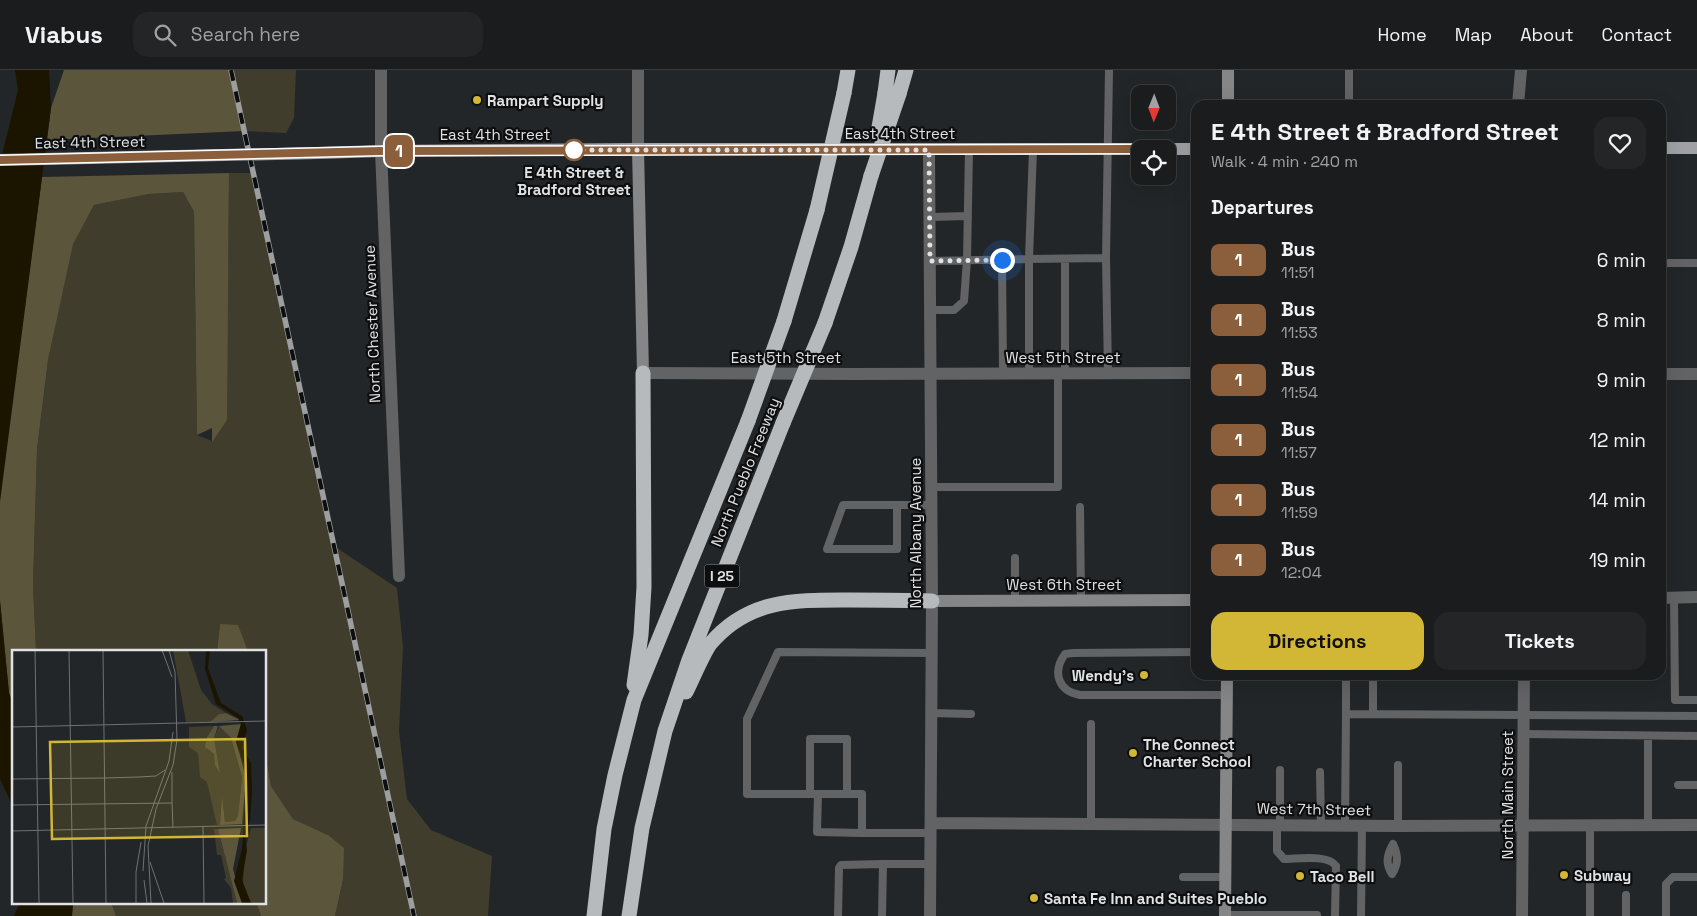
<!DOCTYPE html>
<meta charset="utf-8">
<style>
:root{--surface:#1a1c1e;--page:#232527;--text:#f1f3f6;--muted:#9fa1a4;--line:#383a3c;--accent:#d2b736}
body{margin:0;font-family:"Space Grotesk",sans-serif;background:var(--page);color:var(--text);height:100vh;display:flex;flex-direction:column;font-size:19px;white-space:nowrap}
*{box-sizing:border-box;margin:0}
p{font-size:16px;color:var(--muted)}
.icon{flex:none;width:28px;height:28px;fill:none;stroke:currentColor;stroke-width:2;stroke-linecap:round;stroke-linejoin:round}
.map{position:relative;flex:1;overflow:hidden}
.panel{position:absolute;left:1191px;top:30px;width:475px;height:580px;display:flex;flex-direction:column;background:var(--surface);border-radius:15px;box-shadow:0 5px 20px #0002,0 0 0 1px var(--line)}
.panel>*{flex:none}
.badge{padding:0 10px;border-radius:8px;font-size:18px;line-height:32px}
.needle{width:32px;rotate:181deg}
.fabs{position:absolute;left:1131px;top:15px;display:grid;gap:10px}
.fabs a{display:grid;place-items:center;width:45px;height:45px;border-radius:10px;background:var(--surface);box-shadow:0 5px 20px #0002,0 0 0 1px var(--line);font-size:25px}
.you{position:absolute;width:25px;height:25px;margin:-12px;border:4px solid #fff;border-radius:50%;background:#1a73e8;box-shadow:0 0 0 8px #1a73e833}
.map>.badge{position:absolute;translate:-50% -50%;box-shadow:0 0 0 2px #fff}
h2{padding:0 20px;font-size:19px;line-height:45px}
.round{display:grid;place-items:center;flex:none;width:52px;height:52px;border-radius:15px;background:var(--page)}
.overview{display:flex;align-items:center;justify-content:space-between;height:85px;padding:0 20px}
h1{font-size:24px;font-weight:700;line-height:38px}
.cta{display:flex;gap:10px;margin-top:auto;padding:10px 20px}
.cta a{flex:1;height:58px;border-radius:15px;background:var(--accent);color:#111;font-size:20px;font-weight:700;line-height:58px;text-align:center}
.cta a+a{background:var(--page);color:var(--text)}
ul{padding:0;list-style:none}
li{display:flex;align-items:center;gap:15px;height:60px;padding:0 20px}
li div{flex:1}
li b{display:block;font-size:19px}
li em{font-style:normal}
li .badge{min-width:55px;font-weight:700;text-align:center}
header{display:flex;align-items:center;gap:30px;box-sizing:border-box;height:70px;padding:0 25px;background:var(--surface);border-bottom:1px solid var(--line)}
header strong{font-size:24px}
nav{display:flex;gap:28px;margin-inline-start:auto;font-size:18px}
.search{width:350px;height:45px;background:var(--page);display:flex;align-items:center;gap:12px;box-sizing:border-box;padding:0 18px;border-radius:15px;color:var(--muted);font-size:19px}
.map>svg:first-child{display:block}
.green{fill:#403d2d}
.forest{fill:#5b553b}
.water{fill:#1b1500}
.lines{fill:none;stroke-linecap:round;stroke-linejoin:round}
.service{stroke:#626364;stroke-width:8}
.minor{stroke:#626364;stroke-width:12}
.tertiary{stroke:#626364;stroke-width:12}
.secondary{stroke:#848688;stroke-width:12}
.primary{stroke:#9fa1a4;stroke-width:12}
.motorway{stroke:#b7babd;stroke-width:15}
.rail-casing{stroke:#9c9ea0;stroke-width:5.5}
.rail{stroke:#0d0e0f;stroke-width:4;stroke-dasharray:11;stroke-linecap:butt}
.primary-bridge{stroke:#9fa1a4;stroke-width:12}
.motorway-bridge{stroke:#b7babd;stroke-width:15}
.line-casing{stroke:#fff;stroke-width:11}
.line{stroke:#8b5e3c;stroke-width:8}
.walk{stroke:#e1e2e4;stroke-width:5;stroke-dasharray:0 9}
.poi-dot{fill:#d2b736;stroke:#0d0e0f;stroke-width:2}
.stop-dot{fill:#fff;stroke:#8b5e3c;stroke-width:2.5}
.labels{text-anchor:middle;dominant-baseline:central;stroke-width:4.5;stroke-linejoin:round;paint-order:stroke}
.shield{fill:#0d0e0f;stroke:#a1a2a4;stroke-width:1}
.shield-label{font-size:14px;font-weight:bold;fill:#e1e2e4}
.poi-label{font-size:15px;font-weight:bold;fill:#e1e2e4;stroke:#0d0e0f;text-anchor:start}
.street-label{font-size:15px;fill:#e1e2e4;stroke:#0d0e0f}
.stop-label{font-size:15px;font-weight:bold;fill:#e1e2e4;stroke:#0d0e0f}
.inset-road{fill:none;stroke:#6f7173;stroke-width:1}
.view{fill:#d2b736;fill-opacity:0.15;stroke:#d2b736;stroke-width:2.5}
.inset-edge{fill:none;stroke:#e1e2e4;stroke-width:2.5}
</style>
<header>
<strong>Viabus</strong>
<div class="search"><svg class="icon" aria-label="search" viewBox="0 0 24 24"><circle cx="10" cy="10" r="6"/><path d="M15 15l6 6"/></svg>Search here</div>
<nav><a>Home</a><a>Map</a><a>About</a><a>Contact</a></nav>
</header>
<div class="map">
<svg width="1697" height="846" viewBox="0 0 1697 846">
<rect width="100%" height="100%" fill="#232628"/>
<path class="green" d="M231,0h65l-2,48 -8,15 -42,-2z
M229,103h24l81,373 63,42 6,59 -4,84 8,68 24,31 61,26 -4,60h-153l8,-36 -15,-45 -35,-16 -22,-33 -6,-35v-100h-17l-11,-26h-17l-3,26h-181l-3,-66 4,-136 11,-89 24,-116 22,-39 55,-11 34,-2 11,20 3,223 15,6 16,-166z
M111,832h145l5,14h-145z"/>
<path class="forest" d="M64,0h167l13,61 -197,9 4,-32z
M229,103l-2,247 -15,22v-14l-15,7 -3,-223 -11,-20 -34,2 -55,11 -21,39 -25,116 -11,89 -4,136 3,66h-22v55l-5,-13 -9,-92v-109l42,-315z
M220,554l18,1 10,26h-31z
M265,681l6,35 22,33 35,16 16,13 -1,32 -8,36h-74l-5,-14h9z
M73,832h38l5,14h-44z"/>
<path class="water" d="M15,0h34l2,38 -51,394v-339l18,-73z
M0,531l9,92 5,13v103l-14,-30z
M20,832h53l-1,14h-58z"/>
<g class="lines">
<path class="service" d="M1349,0v35
M930,147l38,-1
M1106,188l3,-188
M1002,190l1,113
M930,191l99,-2 4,-110
M1661,193h36
M929,240h25l10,-9 3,-41 2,-110
M1029,303v-114l77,-1 2,115
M1065,303v-114
M931,417h127v-114
M897,435v44h-70l16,-44h88
M1080,437l1,93
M1015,488v42
M1674,528l1,102h22
M1196,582l-123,1 -8,1c-13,18 -7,37 15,41h147
M1346,605v39l351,2
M931,643l40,1
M1373,644v-39
M1523,664l174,2
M1648,666v88
M1398,695v61
M1320,702l1,54
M1678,715h19
M810,724v-55h37v55h15v39h69
M818,724l-1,38 45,1
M847,724h-100v-75l31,-67 154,1
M1091,754v-100
M1277,755v26l7,8c14,0 44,-5 52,7l-1,50
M1280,755v-55
M1345,756l1,-112
M1393,774c5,11 6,19 -1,30 -7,-11 -5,-19 1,-30z
M883,794h47
M1183,807h42
M1225,845h92
M838,846l1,-48 2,-3 42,-1 -1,52
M1361,846l1,-90
M1590,846v-92
M1626,846v-21
M1666,846v-32l7,-7h24"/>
<path class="minor" d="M638,79v-79
M929,80l3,451 -2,315
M381,81l18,425
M931,753l467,3 299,-1"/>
<path class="tertiary" d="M381,0v81
M1518,35l3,-35
M643,303l209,1 344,-1
M1661,304h36
M1661,528l36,-1
M1522,846l2,-241"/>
<path class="secondary" d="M1228,35v-35
M638,79l5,224
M932,531l264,-1
M1225,846l2,-241"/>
<path class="primary" d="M1661,78h36
M1168,79h28
M318,83l63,-2 257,-2h502"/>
<path class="motorway" d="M844,23l4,-23
M885,23l3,-23
M899,24l7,-24
M784,251l33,-111
M825,253l26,-76 20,-71
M634,615l7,-50 3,-48 -1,-214
M686,622c6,-12 17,-38 24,-48 39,-46 86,-44 141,-44 27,0 54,0 81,1
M594,846l10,-87 11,-54 19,-75 114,-279
M629,846l13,-88 23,-97 24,-71 94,-237"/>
<g class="rail-casing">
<path id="rail" d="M231,0l183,846"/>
</g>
<use href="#rail" class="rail"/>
<path class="primary-bridge" d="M0,90l318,-7"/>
<path class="motorway-bridge" d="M878,63l7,-40
M871,106l28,-82
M817,140l27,-117
M748,351l36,-100
M783,353l42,-100"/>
</g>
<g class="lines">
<g class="line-casing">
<path id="line" d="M0,90l381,-9 759,-2"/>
</g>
<use href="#line" class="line"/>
<path class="walk" d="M574,80h355l1,111 72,-1"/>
</g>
<g class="poi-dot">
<circle cx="477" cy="30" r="5"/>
<circle cx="1144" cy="605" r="5"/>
<circle cx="1133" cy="683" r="5"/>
<circle cx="1564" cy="805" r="5"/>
<circle cx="1300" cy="806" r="5"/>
<circle cx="1034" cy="828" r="5"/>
</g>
<circle class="stop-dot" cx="574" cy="80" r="10"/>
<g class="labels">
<rect class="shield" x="704.5" y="494.5" width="35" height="23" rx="4"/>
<g class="shield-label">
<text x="722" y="506">I 25</text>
</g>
<g class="poi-label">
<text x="487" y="30">Rampart Supply</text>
<text x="1134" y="605" text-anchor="end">Wendy's</text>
<text x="1143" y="674">The Connect<tspan x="1143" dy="17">Charter School</tspan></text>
<text x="1574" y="805">Subway</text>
<text x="1310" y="806">Taco Bell</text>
<text x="1044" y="828">Santa Fe Inn and Suites Pueblo</text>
</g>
<g class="street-label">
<text x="900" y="63">East 4th Street</text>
<text x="495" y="64">East 4th Street</text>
<text transform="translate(90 72) rotate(-1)">East 4th Street</text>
<text transform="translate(372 254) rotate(-92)">North Chester Avenue</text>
<text x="786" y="287">East 5th Street</text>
<text x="1063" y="287">West 5th Street</text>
<text transform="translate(745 402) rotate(-68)">North Pueblo Freeway</text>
<text transform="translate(915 463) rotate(-90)">North Albany Avenue</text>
<text x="1064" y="514">West 6th Street</text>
<text transform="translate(1507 725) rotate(-90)">North Main Street</text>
<text transform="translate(1314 739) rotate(1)">West 7th Street</text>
</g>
<g class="stop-label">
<text x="574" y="102">E 4th Street &amp;<tspan x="574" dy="17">Bradford Street</tspan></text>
</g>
</g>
<g transform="translate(12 580)">
<rect width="254" height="254" fill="#232628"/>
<path d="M161,0h15l13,40 11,14 14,9 -7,1 -9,8h-24zM202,76l-7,11v12l7,5 6,18 -6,-34 5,-12 12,12 11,39 -4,39 -2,5 -11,1 -3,-28 -2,31h-3l-10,-43 -7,-5 -2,-24 -9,-6v-20zM239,178h15v75h-15l-8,-16 1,-33zM202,179h4l19,74h-4l-2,-15 -7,-9 2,-1 -5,-23h-4z" fill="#403d2d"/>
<path d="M214,63l14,7 -30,2 9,-8zM229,74l-5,18 10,35 -4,47 -22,1 2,-31 3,28 10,-1 3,-5 4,-39 -11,-39 -12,-12zM202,76h4l-4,12 6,35 -5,-8 -1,-11 -9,-7 2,-10zM229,178l-8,41 9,34h-5l-19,-74z" fill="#5b553b"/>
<path d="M194,0h4l-2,18 13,35 21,13 5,14 -5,18 9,15 1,28 -2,30 -5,13 2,16 -5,30 9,23h-9l-8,-22 8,-32 4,-62 -2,-23 -8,-22 5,-18 -3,-6 -22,-14 -11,-35z" fill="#1b1500"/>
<path class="inset-road" d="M23,0l4,253M57,0l4,253M91,0l3,253M150,0l10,27M0,77l254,-6M160,122v30M127,127l17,-1 9,-6M93,128l34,-1M0,129l93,-1M160,152l1,26M0,155l160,-2M191,177l1,76M0,181l254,-6M138,212l14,41M131,221l3,-45 23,-65 4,-29M132,230l3,23M124,253v-31l5,-30M139,253l-3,-57 8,-37 17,-44 4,-25 -2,-68 -6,-22"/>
<path class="view" d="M233,89l2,97 -195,3 -2,-97z"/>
<rect width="254" height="254" class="inset-edge"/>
</g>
</svg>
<div class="fabs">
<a><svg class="needle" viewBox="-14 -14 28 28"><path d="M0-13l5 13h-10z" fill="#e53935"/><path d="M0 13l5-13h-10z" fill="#9fa1a4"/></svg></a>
<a><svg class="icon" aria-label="locate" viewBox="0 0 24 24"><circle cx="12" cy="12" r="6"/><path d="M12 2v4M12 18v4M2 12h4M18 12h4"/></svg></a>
</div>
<div class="you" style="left:1002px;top:190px"></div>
<b class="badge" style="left:399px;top:81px;background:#8b5e3c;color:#fff">1</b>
<section class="panel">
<div class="overview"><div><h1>E 4th Street &amp; Bradford Street</h1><p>Walk · 4 min · 240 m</p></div><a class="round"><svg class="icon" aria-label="heart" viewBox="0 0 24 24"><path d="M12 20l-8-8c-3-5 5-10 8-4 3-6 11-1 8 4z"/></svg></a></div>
<h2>Departures</h2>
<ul>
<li><span class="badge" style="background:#8b5e3c;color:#fff">1</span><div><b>Bus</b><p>11:51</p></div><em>6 min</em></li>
<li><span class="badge" style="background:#8b5e3c;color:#fff">1</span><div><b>Bus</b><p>11:53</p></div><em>8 min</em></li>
<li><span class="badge" style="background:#8b5e3c;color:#fff">1</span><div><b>Bus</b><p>11:54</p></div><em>9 min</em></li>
<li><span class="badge" style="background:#8b5e3c;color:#fff">1</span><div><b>Bus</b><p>11:57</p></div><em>12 min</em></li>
<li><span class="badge" style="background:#8b5e3c;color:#fff">1</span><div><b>Bus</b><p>11:59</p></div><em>14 min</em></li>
<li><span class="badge" style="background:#8b5e3c;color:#fff">1</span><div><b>Bus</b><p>12:04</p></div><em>19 min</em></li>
</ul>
<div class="cta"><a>Directions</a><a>Tickets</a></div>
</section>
</div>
